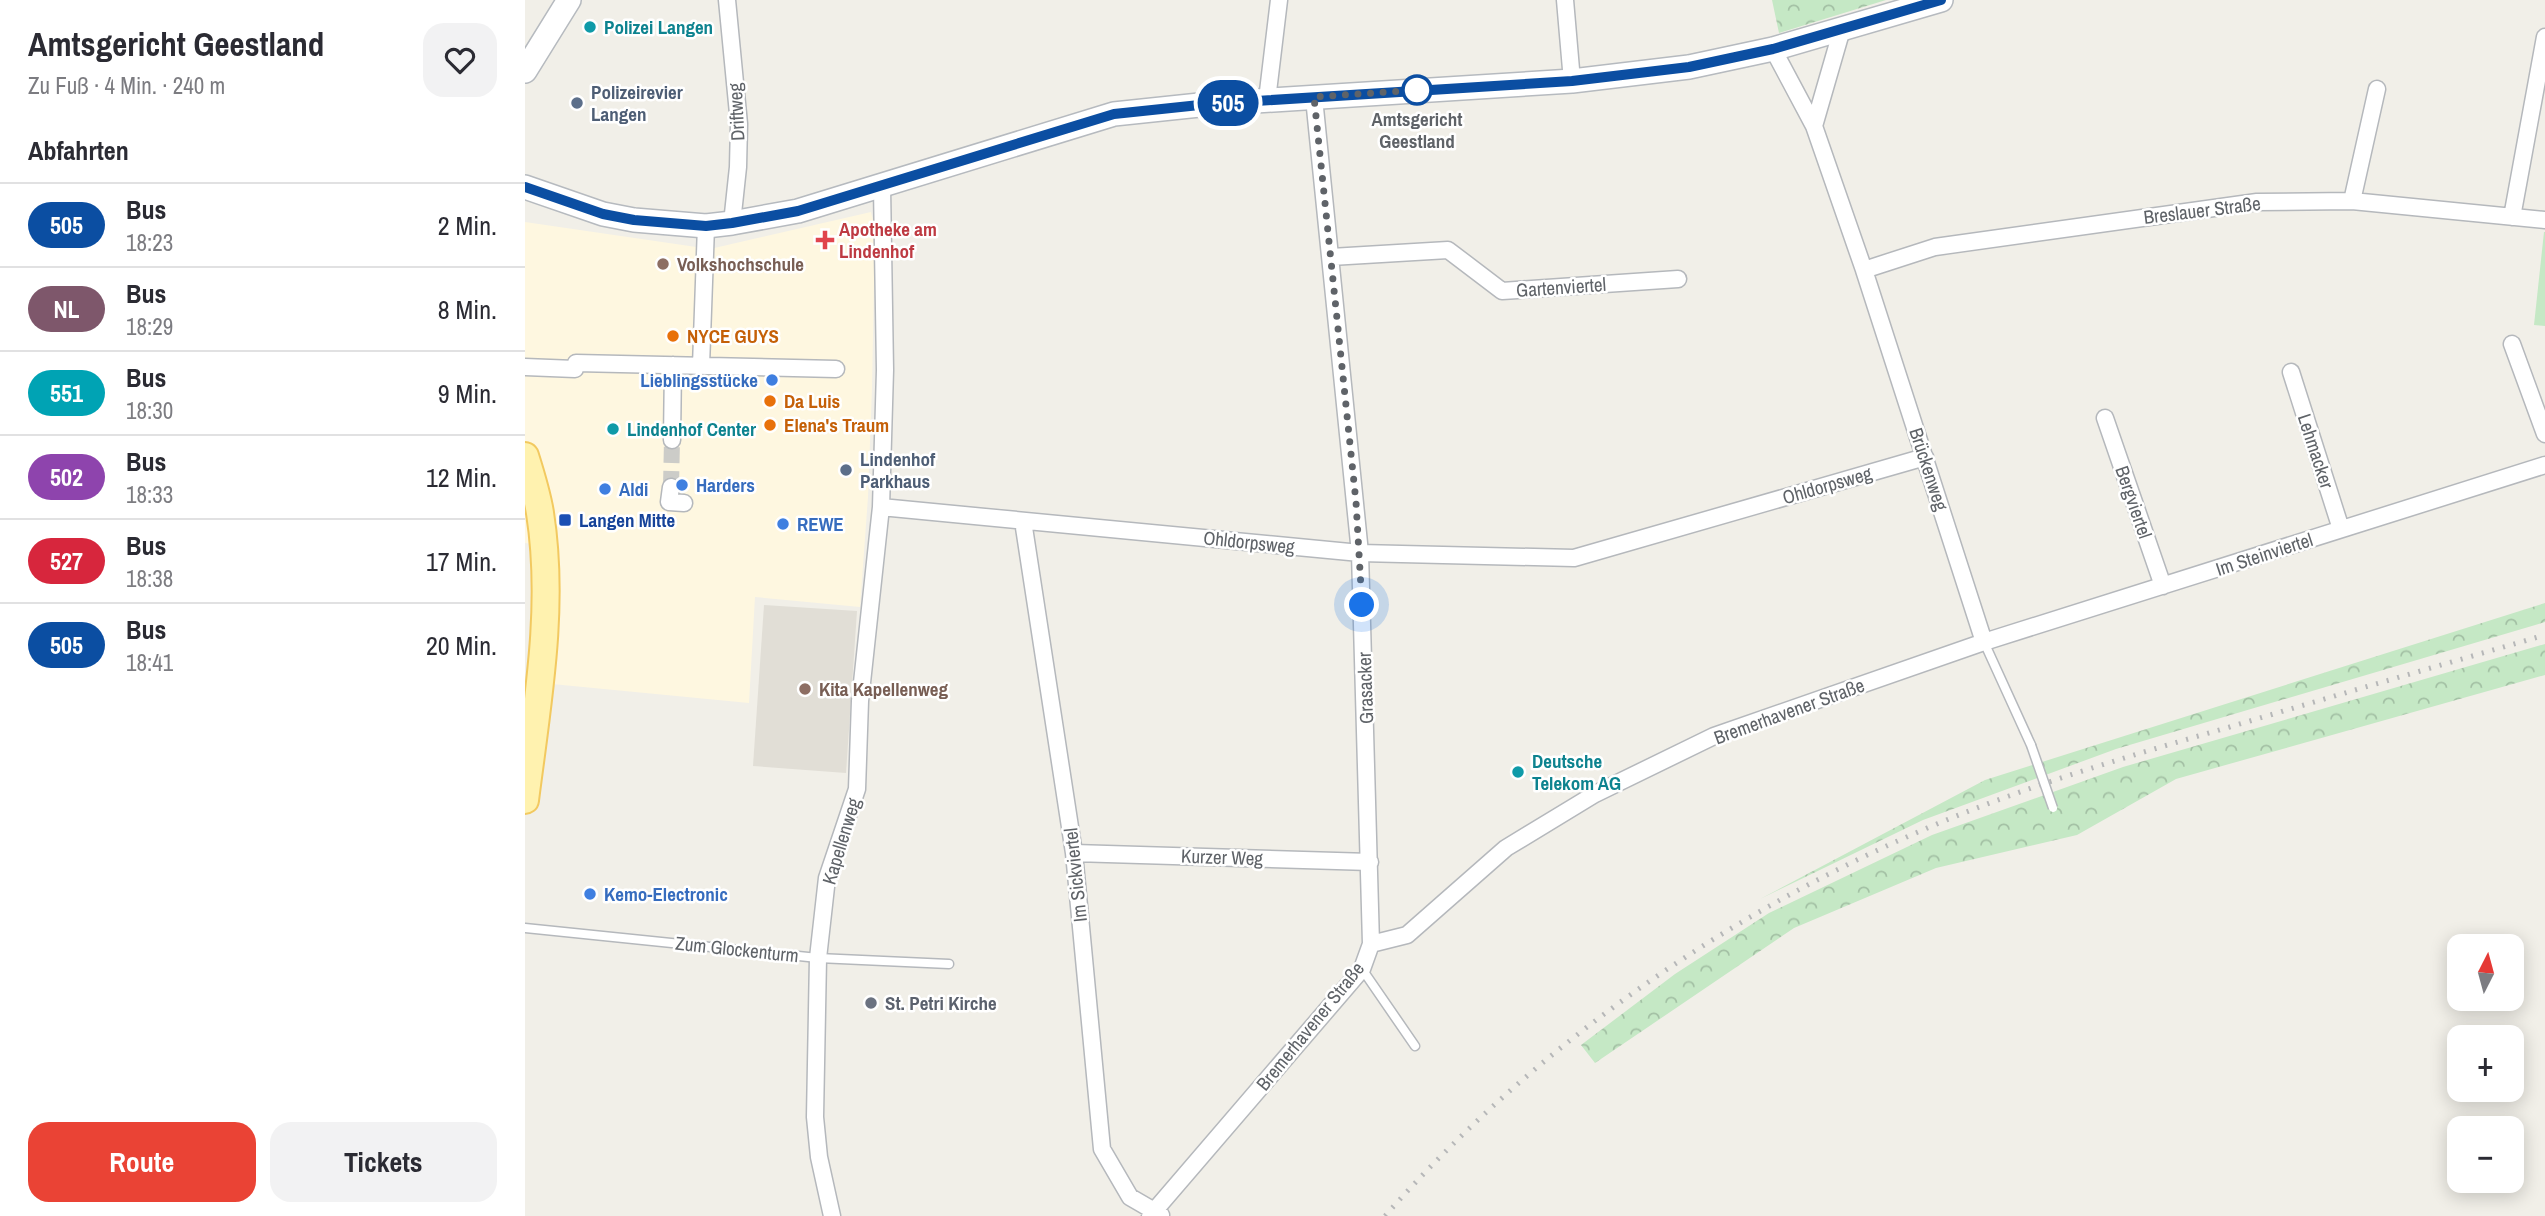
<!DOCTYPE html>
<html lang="de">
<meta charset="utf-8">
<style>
:root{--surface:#fff;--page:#f2f2f3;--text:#2b2b33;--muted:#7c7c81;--line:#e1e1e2;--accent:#ea4335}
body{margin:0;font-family:"Archivo Narrow",sans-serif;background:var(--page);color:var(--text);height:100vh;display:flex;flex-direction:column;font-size:26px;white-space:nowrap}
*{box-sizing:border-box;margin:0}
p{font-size:23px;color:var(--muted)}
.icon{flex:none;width:38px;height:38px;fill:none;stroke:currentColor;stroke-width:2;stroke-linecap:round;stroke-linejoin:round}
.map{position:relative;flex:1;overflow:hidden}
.sheet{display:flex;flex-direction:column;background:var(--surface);width:525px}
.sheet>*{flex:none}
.badge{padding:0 14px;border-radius:23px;font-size:24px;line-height:46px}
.needle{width:46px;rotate:6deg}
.controls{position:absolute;left:1922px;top:934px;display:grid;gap:14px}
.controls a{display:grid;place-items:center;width:77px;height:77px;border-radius:14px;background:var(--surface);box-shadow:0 4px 18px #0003;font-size:35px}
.you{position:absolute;width:35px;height:35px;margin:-18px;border:5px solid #fff;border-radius:50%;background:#1a73e8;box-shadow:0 0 0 10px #1a73e833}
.map>.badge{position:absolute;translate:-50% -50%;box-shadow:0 0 0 4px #fff}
h2{padding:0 28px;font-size:26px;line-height:63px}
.round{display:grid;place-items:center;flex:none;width:74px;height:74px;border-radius:21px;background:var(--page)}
.head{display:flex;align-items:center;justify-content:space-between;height:119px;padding:0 28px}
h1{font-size:33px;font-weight:800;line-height:52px}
.button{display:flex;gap:14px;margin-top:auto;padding:14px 28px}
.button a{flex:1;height:80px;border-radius:21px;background:var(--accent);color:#fff;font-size:28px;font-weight:800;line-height:80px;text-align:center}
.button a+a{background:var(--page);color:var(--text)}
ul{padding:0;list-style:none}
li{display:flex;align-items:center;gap:21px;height:84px;padding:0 28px;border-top:2px solid var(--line)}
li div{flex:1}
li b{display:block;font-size:26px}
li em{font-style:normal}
li .badge{min-width:77px;font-weight:700;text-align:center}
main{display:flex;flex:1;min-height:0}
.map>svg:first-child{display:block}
.commercial{fill:#fef7e0}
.education{fill:#e1ded6}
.forest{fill:url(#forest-crowns)}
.park{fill:#c5e8c5}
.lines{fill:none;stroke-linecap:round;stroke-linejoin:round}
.street-tunnel{stroke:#ccccc8;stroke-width:16;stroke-dasharray:16 8;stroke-linecap:butt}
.lane-casing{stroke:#b5b8bc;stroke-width:11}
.street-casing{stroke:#b5b8bc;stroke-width:19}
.secondary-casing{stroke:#b6babf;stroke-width:26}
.primary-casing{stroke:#f2c960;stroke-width:30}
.lane{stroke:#fff;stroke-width:8}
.street{stroke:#fff;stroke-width:16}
.secondary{stroke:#fff;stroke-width:23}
.primary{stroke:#fff2af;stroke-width:26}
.rail{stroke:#b6b7b8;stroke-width:5;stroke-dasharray:2 9;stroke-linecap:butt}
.lane-bridge-casing{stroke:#b5b8bc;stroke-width:11;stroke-linecap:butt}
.lane-bridge{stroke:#fff;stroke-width:8}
.line-casing{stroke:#fff;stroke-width:16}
.line{stroke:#0b4ea2;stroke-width:10}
.walk{stroke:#5f6368;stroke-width:7;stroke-dasharray:0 12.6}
.culture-dot{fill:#0f9aa8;stroke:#fff;stroke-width:2.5}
.stop-dot{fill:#fff;stroke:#0b4ea2;stroke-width:3.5}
.service-dot{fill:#5c6f8a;stroke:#fff;stroke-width:2.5}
.health-dot{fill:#e0444e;stroke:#fff;stroke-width:2.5}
.education-dot{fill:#8d6e63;stroke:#fff;stroke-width:2.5}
.food-dot{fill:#e8710a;stroke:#fff;stroke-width:2.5}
.shop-dot{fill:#3f7fe0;stroke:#fff;stroke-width:2.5}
.transit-dot{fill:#1a4fb4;stroke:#fff;stroke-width:2.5}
.worship-dot{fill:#6b7280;stroke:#fff;stroke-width:2.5}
.labels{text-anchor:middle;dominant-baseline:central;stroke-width:5;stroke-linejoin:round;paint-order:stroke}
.culture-label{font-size:19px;font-weight:bold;fill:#0d838f;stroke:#fff;text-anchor:start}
.service-label{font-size:19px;font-weight:bold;fill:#4e5e75;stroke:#fff;text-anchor:start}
.street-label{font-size:19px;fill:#5f6368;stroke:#fff}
.stop-label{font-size:19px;font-weight:bold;fill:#5f6368;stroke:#fff}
.health-label{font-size:19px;font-weight:bold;fill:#be3a42;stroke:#fff;text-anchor:start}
.education-label{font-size:19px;font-weight:bold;fill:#785e54;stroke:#fff;text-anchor:start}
.food-label{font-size:19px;font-weight:bold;fill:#c56008;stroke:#fff;text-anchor:start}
.shop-label{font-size:19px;font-weight:bold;fill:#366cbe;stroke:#fff;text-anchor:start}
.transit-label{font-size:19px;font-weight:bold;fill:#164399;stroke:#fff;text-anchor:start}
.worship-label{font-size:19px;font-weight:bold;fill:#5b616d;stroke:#fff;text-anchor:start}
</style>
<main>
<section class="sheet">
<div class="head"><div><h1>Amtsgericht Geestland</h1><p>Zu Fuß · 4 Min. · 240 m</p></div><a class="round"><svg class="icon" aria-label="heart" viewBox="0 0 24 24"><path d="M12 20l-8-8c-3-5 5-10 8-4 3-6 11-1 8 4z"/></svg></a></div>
<h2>Abfahrten</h2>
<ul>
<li><span class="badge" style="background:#0b4ea2;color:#fff">505</span><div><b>Bus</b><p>18:23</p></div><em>2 Min.</em></li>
<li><span class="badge" style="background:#7e576b;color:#fff">NL</span><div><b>Bus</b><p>18:29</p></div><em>8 Min.</em></li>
<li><span class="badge" style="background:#00a3b4;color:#fff">551</span><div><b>Bus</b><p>18:30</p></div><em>9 Min.</em></li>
<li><span class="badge" style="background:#8e44ad;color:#fff">502</span><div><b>Bus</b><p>18:33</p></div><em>12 Min.</em></li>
<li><span class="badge" style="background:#d7263d;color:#fff">527</span><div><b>Bus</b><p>18:38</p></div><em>17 Min.</em></li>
<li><span class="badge" style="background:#0b4ea2;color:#fff">505</span><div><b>Bus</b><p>18:41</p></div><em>20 Min.</em></li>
</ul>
<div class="button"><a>Route</a><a>Tickets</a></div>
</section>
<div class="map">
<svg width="2020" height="1216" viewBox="0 0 2020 1216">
<defs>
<pattern id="forest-crowns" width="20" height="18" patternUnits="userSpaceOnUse" patternTransform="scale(1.75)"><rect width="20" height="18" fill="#c5e8c5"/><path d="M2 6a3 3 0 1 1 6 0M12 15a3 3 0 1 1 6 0" fill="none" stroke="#a3c0a4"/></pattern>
</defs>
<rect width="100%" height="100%" fill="#f1efe8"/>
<path class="commercial" d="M346,212l4,17 -3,159 -4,109 -8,110 -105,-10 -6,106 -197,-19v-137l-27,-4v-321l185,27z"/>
<path class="education" d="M239,605l93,6 -11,162 -93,-7z"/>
<path class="forest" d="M1247,0h114l-107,33z
M2020,603v19l-429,127 -193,71 -163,79 225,-119z
M2020,644v31l-369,104 -99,56 -141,33 -142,60 -199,135 -14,-18 94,-71 94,-61 163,-78 191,-68z"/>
<path class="park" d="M2019,232h1v94l-11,-1z"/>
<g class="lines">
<path class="street-tunnel" d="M146,487l1,-47"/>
<g class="lane-casing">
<path id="lane" d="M1459,642l47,103
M0,928l293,30 131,6
M837,969l53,77"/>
</g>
<g class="street-casing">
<path id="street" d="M202,0l12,124 -1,43 -6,56
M1040,0l7,81
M1248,49l41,77 50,144 120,372
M742,100l12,-100
M1289,126l28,-97
M1827,201l25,-112
M1987,217l33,-180
M806,257l117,-7 54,41 176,-12
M1339,270l71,-23 322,-45 95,-1 193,19
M1987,344l33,90
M176,366l5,-140
M0,367l50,2 1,-6 260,6
M1766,372l50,157
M1580,418l58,168
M147,440l1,-75
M146,487l-2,15 15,1
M356,507l479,46 214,5 351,-101
M498,521l51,332 28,296 28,48 31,18
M549,853l296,9
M846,944l36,-9 99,-87 89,-54 119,-58 270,-94 561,-177
M307,1216l-13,-59 -4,-40 3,-159 9,-80 30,-89 3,-88 21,-194 4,-137 -3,-183
M625,1216l212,-247 9,-25 -11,-391 -46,-455"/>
</g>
<g class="secondary-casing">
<path id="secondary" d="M0,71l44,-71
M0,187l78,27 31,6 72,6 26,-3 66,-12 316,-97 95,-10 363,-23 117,-14 84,-18 168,-49"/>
</g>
<g class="primary-casing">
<path id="primary" d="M0,456c6,19 12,38 15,57 15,95 -3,192 -15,287"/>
</g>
<use href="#lane" class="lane"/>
<use href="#street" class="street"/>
<use href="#secondary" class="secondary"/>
<use href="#primary" class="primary"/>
<path class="rail" d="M860,1216c147,-167 336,-300 540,-387 100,-43 204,-73 308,-103 104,-31 208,-61 312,-91"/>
<g class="lane-bridge-casing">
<path id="lane-bridge" d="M1506,745l22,63"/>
</g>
<use href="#lane-bridge" class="lane-bridge"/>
</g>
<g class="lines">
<g class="line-casing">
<path id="line" d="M0,187l78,27 31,6 72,6 26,-3 66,-12 316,-97 95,-10 363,-23 117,-14 84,-18 168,-49"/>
</g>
<use href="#line" class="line"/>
<path class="walk" d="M837,605l-6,-103 -42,-405 103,-7"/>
</g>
<g class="culture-dot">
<circle cx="65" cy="27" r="7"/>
<circle cx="88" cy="429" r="7"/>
<circle cx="993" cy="772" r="7"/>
</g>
<circle class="stop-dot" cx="892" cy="90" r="14"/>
<g class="service-dot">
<circle cx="52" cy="103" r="7"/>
<circle cx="321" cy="470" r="7"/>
</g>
<path class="health-dot" d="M296.5 229.5h7v7h7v7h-7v7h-7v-7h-7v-7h7z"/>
<g class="education-dot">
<circle cx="138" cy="264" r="7"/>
<circle cx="280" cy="689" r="7"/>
</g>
<g class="food-dot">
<circle cx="148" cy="336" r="7"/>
<circle cx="245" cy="401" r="7"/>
<circle cx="245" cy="425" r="7"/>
</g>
<g class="shop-dot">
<circle cx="247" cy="380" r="7"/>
<circle cx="157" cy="485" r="7"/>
<circle cx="80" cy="489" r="7"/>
<circle cx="258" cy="524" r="7"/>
<circle cx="65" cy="894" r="7"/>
</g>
<rect class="transit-dot" x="33" y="513" width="14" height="14" rx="3.5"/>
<circle class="worship-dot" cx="346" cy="1003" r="7"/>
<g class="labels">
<g class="culture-label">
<text x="79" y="27">Polizei Langen</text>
<text x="102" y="429">Lindenhof Center</text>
<text x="1007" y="761">Deutsche<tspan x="1007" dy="22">Telekom AG</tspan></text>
</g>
<g class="service-label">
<text x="66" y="92">Polizeirevier<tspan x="66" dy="22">Langen</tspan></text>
<text x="335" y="459">Lindenhof<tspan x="335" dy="22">Parkhaus</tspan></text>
</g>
<g class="street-label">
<text transform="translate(211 112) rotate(-93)">Driftweg</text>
<text transform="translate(1677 210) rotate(-7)">Breslauer Straße</text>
<text transform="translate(1036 287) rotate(-4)">Gartenviertel</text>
<text transform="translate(1791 451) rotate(72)">Lehmacker</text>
<text transform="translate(1404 469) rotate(72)">Brückenweg</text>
<text transform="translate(1302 485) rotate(-16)">Ohldorpsweg</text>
<text transform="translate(1609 502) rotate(71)">Bergviertel</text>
<text transform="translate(724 542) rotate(6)">Ohldorpsweg</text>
<text transform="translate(1739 554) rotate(-18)">Im Steinviertel</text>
<text transform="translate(840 688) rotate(-92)">Grasacker</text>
<text transform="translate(1264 711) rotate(-20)">Bremerhavener Straße</text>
<text transform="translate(316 841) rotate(-73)">Kapellenweg</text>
<text transform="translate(697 857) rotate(2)">Kurzer Weg</text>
<text transform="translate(550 875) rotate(-96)">Im Sickviertel</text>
<text transform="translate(212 949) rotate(6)">Zum Glockenturm</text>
<text transform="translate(785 1026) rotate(-51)">Bremerhavener Straße</text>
</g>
<g class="stop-label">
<text x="892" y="119">Amtsgericht<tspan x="892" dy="22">Geestland</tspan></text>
</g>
<g class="health-label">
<text x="314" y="229">Apotheke am<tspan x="314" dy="22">Lindenhof</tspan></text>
</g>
<g class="education-label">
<text x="152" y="264">Volkshochschule</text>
<text x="294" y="689">Kita Kapellenweg</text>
</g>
<g class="food-label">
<text x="162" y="336">NYCE GUYS</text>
<text x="259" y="401">Da Luis</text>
<text x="259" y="425">Elena's Traum</text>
</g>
<g class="shop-label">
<text x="233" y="380" text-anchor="end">Lieblingsstücke</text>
<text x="171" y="485">Harders</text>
<text x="94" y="489">Aldi</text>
<text x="272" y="524">REWE</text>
<text x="79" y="894">Kemo-Electronic</text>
</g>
<g class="transit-label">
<text x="54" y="520">Langen Mitte</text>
</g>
<g class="worship-label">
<text x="360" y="1003">St. Petri Kirche</text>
</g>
</g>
</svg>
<div class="controls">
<a><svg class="needle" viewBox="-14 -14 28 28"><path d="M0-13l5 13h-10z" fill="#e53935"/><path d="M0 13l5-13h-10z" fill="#7c7c81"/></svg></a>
<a>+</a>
<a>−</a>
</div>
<div class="you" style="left:837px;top:605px"></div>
<b class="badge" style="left:703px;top:103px;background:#0b4ea2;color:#fff">505</b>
</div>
</main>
